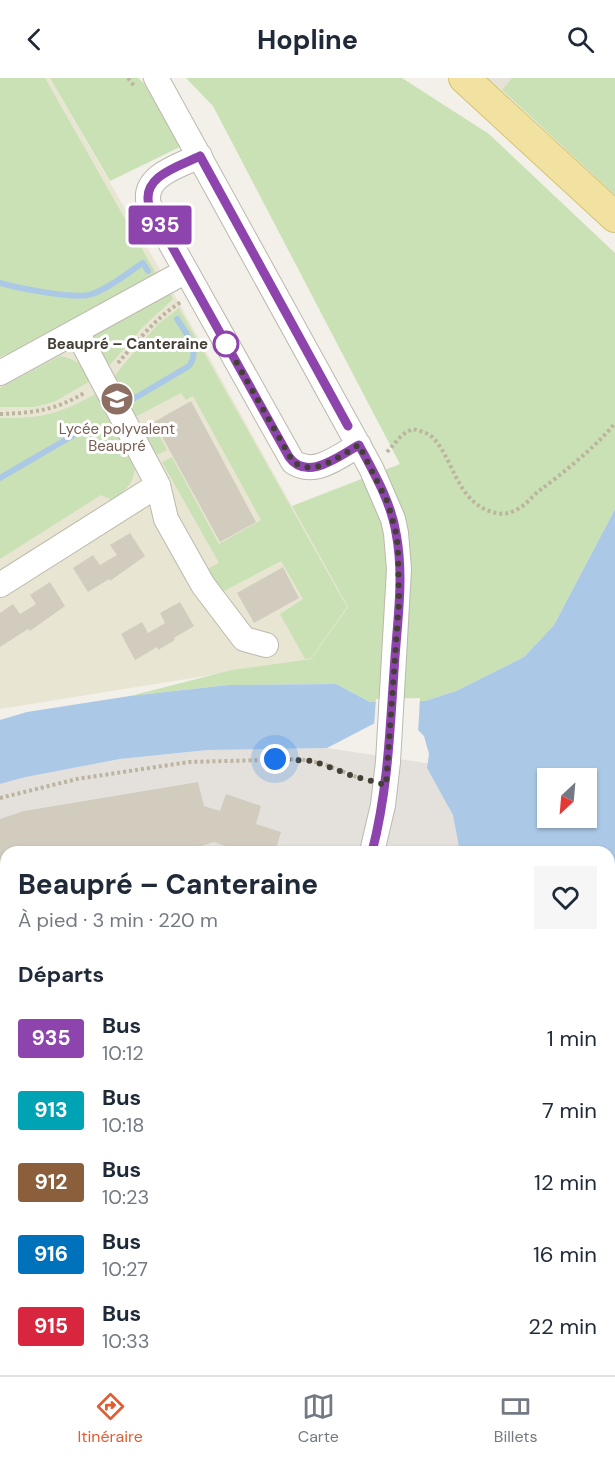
<!DOCTYPE html>
<html lang="fr">
<meta charset="utf-8">
<style>
:root{--surface:#fff;--page:#f6f6f7;--text:#1f2937;--muted:#747a83;--line:#e0e1e3;--accent:#e05c31}
body{margin:0;font-family:"DM Sans",sans-serif;background:var(--page);color:var(--text);height:100vh;display:flex;flex-direction:column;font-size:22px;white-space:nowrap}
*{box-sizing:border-box;margin:0}
p{font-size:20px;color:var(--muted)}
.icon{flex:none;width:33px;height:33px;fill:none;stroke:currentColor;stroke-width:2;stroke-linecap:round;stroke-linejoin:round}
.map{position:relative;flex:1;overflow:hidden}
.panel{position:absolute;left:0px;top:768px;width:615px;height:530px;display:flex;flex-direction:column;background:var(--surface);border-radius:18px 18px 0 0;box-shadow:0 2px 4px #0004}
.panel>*{flex:none}
.badge{padding:0 12px;border-radius:4px;font-size:21px;line-height:39px}
.needle{width:39px;rotate:206deg}
.buttons{position:absolute;left:537px;top:690px;display:grid;gap:12px}
.buttons a{display:grid;place-items:center;width:60px;height:60px;border-radius:0px;background:var(--surface);box-shadow:0 2px 4px #0004;font-size:30px}
.you{position:absolute;width:30px;height:30px;margin:-15px;border:4px solid #fff;border-radius:50%;background:#1a73e8;box-shadow:0 0 0 9px #1a73e833}
.map>.badge{position:absolute;translate:-50% -50%;box-shadow:0 0 0 3px #fff}
h2{padding:0 18px;font-size:22px;line-height:54px}
.round{display:grid;place-items:center;flex:none;width:63px;height:63px;border-radius:0px;background:var(--page)}
.headline{display:flex;align-items:center;justify-content:space-between;height:102px;padding:0 18px}
h1{font-size:28px;font-weight:700;line-height:45px}
ul{padding:0;list-style:none}
li{display:flex;align-items:center;gap:18px;height:72px;padding:0 18px}
li div{flex:1}
li b{display:block;font-size:22px}
li em{font-style:normal}
li .badge{min-width:66px;font-weight:700;text-align:center}
header{display:flex;justify-content:space-between;align-items:center;height:78px;padding:0 18px;background:var(--surface);font-size:27px;font-weight:700}
.tabs{display:flex;justify-content:space-around;align-items:center;height:84px;border-top:2px solid var(--line);background:var(--surface);font-size:16px;color:var(--muted)}
.tabs a{display:grid;justify-items:center;gap:3px}
.tabs .active{color:var(--accent)}
.map>svg:first-child{display:block}
.residential{fill:#e5e2d7}
.industrial{fill:#e4e1dc;fill-rule:evenodd}
.education{fill:#e9e5d3}
.green{fill:#c9e1b5}
.water{fill:#abc9e7;fill-rule:evenodd}
.pier{fill:#f2f0e8}
.lines{fill:none;stroke-linecap:round;stroke-linejoin:round}
.stream{stroke:#abc9e7;stroke-width:6}
.building{fill:#d2ccbf}
.minor-casing{stroke:#bcb8ac;stroke-width:26}
.major-casing{stroke:#d5c173;stroke-width:32}
.path{stroke:#bcb49f;stroke-width:4;stroke-dasharray:3 3;stroke-linecap:butt}
.minor{stroke:#fff;stroke-width:24}
.major{stroke:#f2e2a1;stroke-width:30}
.line-casing{stroke:#fff;stroke-width:14}
.line{stroke:#8e44ad;stroke-width:9}
.walk{stroke:#444037;stroke-width:6;stroke-dasharray:0 10.8}
.stop-dot{fill:#fff;stroke:#8e44ad;stroke-width:3}
.labels{text-anchor:middle;dominant-baseline:central;stroke-width:6;stroke-linejoin:round;paint-order:stroke}
.stop-label{font-size:15px;font-weight:bold;fill:#444037;stroke:#fff;text-anchor:end}
.education-label{font-size:15px;fill:#785e54;stroke:#fff}
</style>
<header><svg class="icon" aria-label="back" viewBox="0 0 24 24"><path d="M15 5l-7 7 7 7"/></svg>Hopline<svg class="icon" aria-label="search" viewBox="0 0 24 24"><circle cx="10" cy="10" r="6"/><path d="M15 15l6 6"/></svg></header>
<div class="map">
<svg width="615" height="1297" viewBox="0 0 615 1297">
<rect width="100%" height="100%" fill="#f2f0e8"/>
<path class="residential" d="M487,0h25l-10,12z"/>
<path class="industrial" d="M327,670l178,27 110,-27v627h-615v-591l26,-7 94,-18 88,-9zM548,700h38v40h-38zM6,774h603v518h-603z"/>
<path class="education" d="M0,0h50l129,225 169,304 -37,52 -311,50z"/>
<path class="green" d="M0,0h45l113,199 -137,81 -15,-4 -6,3z
M50,0h88l5,4 39,64 -72,35z
M186,0h216l87,56 126,119v256l-61,116 -30,32 -68,34 -31,10 -55,1 -34,-18 -108,1 -98,11 102,-26 79,-11 37,-52 -56,-101 108,-42 -187,-358z
M512,0h103v117l-113,-105z
M170,215l3,6 -30,28 -35,40 -16,-31z
M179,230l168,299 -36,51 -6,1 -25,-45 23,-15 -22,-38 -57,30 -6,-1 -13,-20 14,-7 -57,-101 10,-5 47,87 42,-24 -68,-124 -7,4 -5,-7 -46,24 -21,-41 43,-51z
M60,278c16,3 25,10 32,24l-38,22 -19,5h-35v-19z
M99,314l36,70c0,21 -7,26 -23,38l-11,-5 -101,64v-141c44,1 61,-5 99,-26z
M153,345l14,27 -10,5 -15,-26z"/>
<path class="water" d="M615,431v514l-6,11v-182h-149l-7,-37 -26,-47 2,-14 -5,-18 -10,-10 -18,-7 -19,3 -50,26 -119,2 -88,9 -94,18 -26,7v-64l27,-8 103,-16 98,-11 108,-1 34,18 55,-1 31,-10 68,-34 30,-32zM548,700h38v40h-38z
M295,1292h118l-1,5h-119z"/>
<path class="pier" d="M420,620l-2,36 -5,-6 -17,-6 -22,5 2,-28z"/>
<g class="lines">
<path class="stream" d="M0,205c17,5 76,17 92,11 18,-6 35,-21 51,-31l5,8
M135,320l54,-32c12,-15 -3,-33 -12,-47
M0,400l79,-46"/>
</g>
<path class="building" d="M191,323l65,121 -36,20 -66,-120z
M130,455l15,23 -35,25 -1,-2 -21,13 -15,-24 20,-13 7,10 17,-10 -7,-10z
M283,489l16,31 -45,25 -17,-30z
M50,504l15,24 -35,25 -2,-2 -28,18v-34l13,-9 7,10 16,-10 -6,-9z
M180,524l14,24 -20,12 1,2 -17,10 -1,-3 -22,13 -14,-26 21,-12 6,11 17,-10 -5,-10z
M198,704l6,24 16,5 6,-17 35,12 -5,18 25,8 -6,20h-34l-27,-10 -32,10h-176v161l-6,2v-196l24,-8z
M6,1032v40l-6,2v-40z"/>
<g class="lines">
<g class="minor-casing">
<path id="minor" d="M156,0l215,390 22,51 3,14 3,36 -11,193 -5,43 -11,47
M200,78c-21,10 -59,20 -51,49l144,257c22,15 46,-6 66,-17
M77,254l81,153 8,34 37,66 41,54 22,6
M0,295l186,-102
M0,507l158,-100
M584,1292l7,5
M253,1297l1,-5"/>
</g>
<g class="major-casing">
<path id="major" d="M464,0l151,139"/>
</g>
<path class="path" d="M128,0l7,9
M118,285c19,-22 39,-46 63,-61
M0,336c34,-1 56,-4 86,-22
M387,374l15,-17 10,-6c9,2 18,4 24,12 18,23 22,57 51,69 11,5 21,5 31,-1 8,-4 14,-13 21,-18 24,-18 58,-45 76,-68
M0,720l77,-19 112,-17 111,-3 24,5 40,16
M216,1297l4,-5
M436,1297l7,-5"/>
<use href="#minor" class="minor"/>
<use href="#major" class="major"/>
</g>
<g class="lines">
<g class="line-casing">
<path id="line" d="M348,348l-148,-270c-20,10 -59,20 -51,49l140,252c18,25 50,-1 70,-12 15,28 32,57 37,88 8,41 2,83 -1,124 -5,67 -6,129 -23,195"/>
</g>
<use href="#line" class="line"/>
<path class="walk" d="M226,266l67,118c22,15 46,-6 66,-17l29,58 8,30 2,15 1,53 -13,184 -33,-9 -40,-15 -38,-2"/>
</g>
<defs>
<g id="school-disc" transform="scale(1.725)"><circle r="9.5" fill="#8d6e63" stroke="#fff"/><path d="M0-5L7-2L0 1L-7-2ZM-4 1L0 2.5L4 1V4Q0 6-4 4Z" fill="#fff"/></g>
</defs>
<g fill-rule="evenodd">
<use href="#school-disc" x="117" y="321"/>
</g>
<circle class="stop-dot" cx="226" cy="266" r="12"/>
<g class="labels">
<g class="stop-label">
<text x="208" y="266">Beaupré – Canteraine</text>
</g>
<g class="education-label">
<text x="117" y="351">Lycée polyvalent<tspan x="117" dy="17">Beaupré</tspan></text>
</g>
</g>
</svg>
<div class="buttons">
<a><svg class="needle" viewBox="-14 -14 28 28"><path d="M0-13l5 13h-10z" fill="#e53935"/><path d="M0 13l5-13h-10z" fill="#747a83"/></svg></a>
</div>
<div class="you" style="left:275px;top:681px"></div>
<b class="badge" style="left:160px;top:147px;background:#8e44ad;color:#fff">935</b>
<section class="panel">
<div class="headline"><div><h1>Beaupré – Canteraine</h1><p>À pied · 3 min · 220 m</p></div><a class="round"><svg class="icon" aria-label="heart" viewBox="0 0 24 24"><path d="M12 20l-8-8c-3-5 5-10 8-4 3-6 11-1 8 4z"/></svg></a></div>
<h2>Départs</h2>
<ul>
<li><span class="badge" style="background:#8e44ad;color:#fff">935</span><div><b>Bus</b><p>10:12</p></div><em>1 min</em></li>
<li><span class="badge" style="background:#00a3b4;color:#fff">913</span><div><b>Bus</b><p>10:18</p></div><em>7 min</em></li>
<li><span class="badge" style="background:#8b5e3c;color:#fff">912</span><div><b>Bus</b><p>10:23</p></div><em>12 min</em></li>
<li><span class="badge" style="background:#0072bc;color:#fff">916</span><div><b>Bus</b><p>10:27</p></div><em>16 min</em></li>
<li><span class="badge" style="background:#d7263d;color:#fff">915</span><div><b>Bus</b><p>10:33</p></div><em>22 min</em></li>
</ul>
</section>
</div>
<nav class="tabs">
<a class="active"><svg class="icon" aria-label="directions" viewBox="0 0 24 24"><path d="M12 3l9 9-9 9-9-9zM9 14v-3h6M13 9l2 2-2 2"/></svg>Itinéraire</a>
<a><svg class="icon" aria-label="map" viewBox="0 0 24 24"><path d="M3 6l6-2 6 2 6-2v14l-6 2-6-2-6 2zM9 4v14M15 6v14"/></svg>Carte</a>
<a><svg class="icon" aria-label="tickets" viewBox="0 0 24 24"><path d="M3 7h18v10H3zM15 7v10"/></svg>Billets</a>
</nav>
